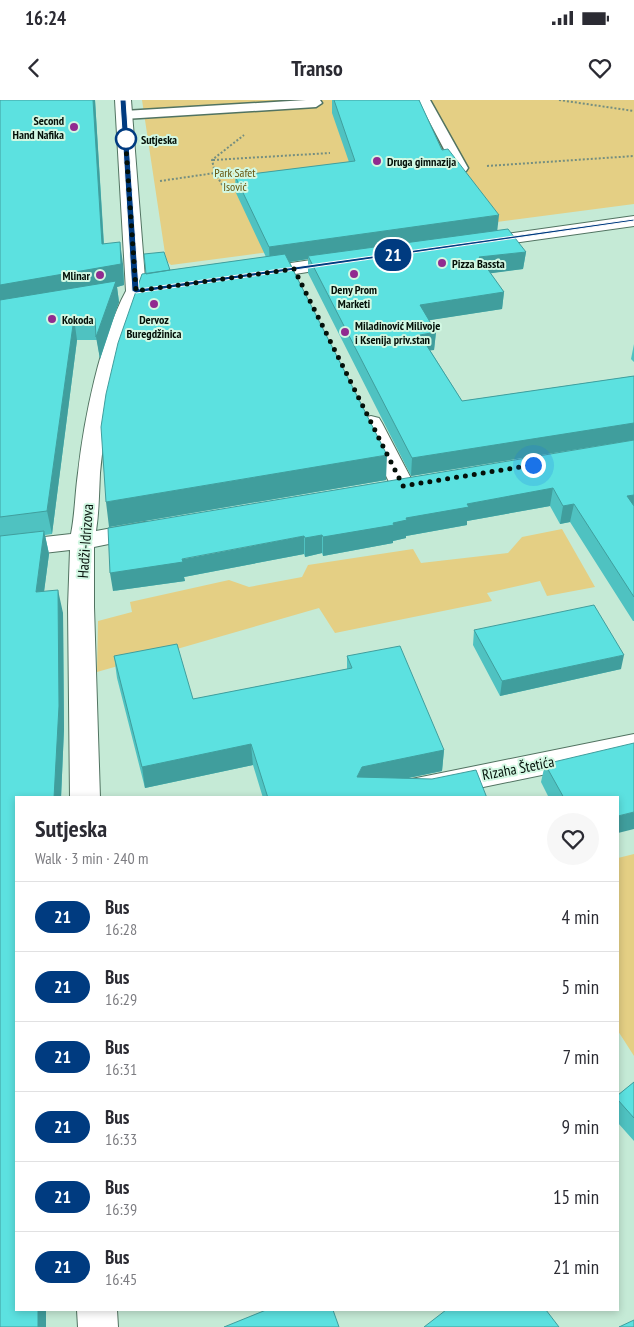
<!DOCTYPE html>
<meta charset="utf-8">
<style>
:root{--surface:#fff;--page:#f7f7f7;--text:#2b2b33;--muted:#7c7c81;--line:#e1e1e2}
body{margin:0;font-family:"PT Sans Narrow",sans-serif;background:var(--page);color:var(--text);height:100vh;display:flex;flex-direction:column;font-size:19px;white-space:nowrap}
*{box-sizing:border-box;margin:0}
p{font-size:16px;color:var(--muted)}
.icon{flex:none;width:28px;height:28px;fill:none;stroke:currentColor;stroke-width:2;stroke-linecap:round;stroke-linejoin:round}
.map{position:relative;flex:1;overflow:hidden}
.sheet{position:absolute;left:15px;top:696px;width:604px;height:515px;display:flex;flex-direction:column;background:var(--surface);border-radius:0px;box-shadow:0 2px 8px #0003}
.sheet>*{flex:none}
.badge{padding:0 10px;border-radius:16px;font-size:18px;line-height:32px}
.you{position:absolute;width:25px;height:25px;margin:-12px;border:4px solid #fff;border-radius:50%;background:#1a73e8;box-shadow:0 0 0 8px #1a73e833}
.map>.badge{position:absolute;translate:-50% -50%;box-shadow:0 0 0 2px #fff}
.round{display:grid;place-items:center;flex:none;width:52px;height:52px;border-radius:26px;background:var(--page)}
.head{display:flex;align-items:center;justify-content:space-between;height:85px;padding:0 20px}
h1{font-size:24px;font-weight:800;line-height:38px}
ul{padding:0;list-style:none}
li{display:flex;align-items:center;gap:15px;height:70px;padding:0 20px;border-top:1px solid var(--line)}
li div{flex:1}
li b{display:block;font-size:19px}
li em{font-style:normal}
li .badge{min-width:55px;font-weight:700;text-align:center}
.status{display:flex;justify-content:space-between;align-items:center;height:35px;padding:0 25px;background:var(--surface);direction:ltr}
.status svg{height:14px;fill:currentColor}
header{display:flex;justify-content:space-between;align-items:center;height:65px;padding:0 20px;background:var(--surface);font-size:22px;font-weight:800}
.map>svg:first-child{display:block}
.green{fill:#e4cf84}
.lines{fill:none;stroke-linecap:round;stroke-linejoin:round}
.service-casing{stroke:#517361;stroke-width:3}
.minor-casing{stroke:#517361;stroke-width:2}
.path{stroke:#748e80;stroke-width:2;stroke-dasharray:2 2;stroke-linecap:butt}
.service{fill:#fff;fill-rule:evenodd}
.minor{fill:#fff;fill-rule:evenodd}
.wall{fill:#4fc2c1}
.shaded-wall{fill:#409e9d}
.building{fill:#5ce1e0;stroke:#409e9d}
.line{fill:#003b80;stroke:#fff}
.walk{stroke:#041009;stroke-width:5;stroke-dasharray:0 9}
.poi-dot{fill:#912b90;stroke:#d2f8e3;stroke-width:2}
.stop-dot{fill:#fff;stroke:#003b80;stroke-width:2.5}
.labels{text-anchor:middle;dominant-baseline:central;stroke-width:4;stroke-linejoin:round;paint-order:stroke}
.far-poi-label{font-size:12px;font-weight:bold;fill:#041009;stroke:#d2f8e3;text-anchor:start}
.far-stop-label{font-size:12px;font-weight:bold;fill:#041009;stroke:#d2f8e3;text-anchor:start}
.far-park-label{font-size:12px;fill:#67550f;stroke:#d2f8e3}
.street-label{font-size:15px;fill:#041009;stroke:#d2f8e3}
</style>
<div class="status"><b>16:24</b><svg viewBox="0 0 49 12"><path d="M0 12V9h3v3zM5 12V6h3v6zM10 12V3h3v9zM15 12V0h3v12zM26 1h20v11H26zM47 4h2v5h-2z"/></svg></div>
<header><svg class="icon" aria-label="back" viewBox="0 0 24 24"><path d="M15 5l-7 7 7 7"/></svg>Transo<svg class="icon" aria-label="heart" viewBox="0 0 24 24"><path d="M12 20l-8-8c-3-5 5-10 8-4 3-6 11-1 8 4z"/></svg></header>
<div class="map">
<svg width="634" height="1227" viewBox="0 0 634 1227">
<rect width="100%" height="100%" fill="#c5ead6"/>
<path class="green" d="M142,0h492v104l-463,61 -5,-5z
M562,429l33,58 -48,9 -7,-15 -53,12 5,8 -157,32 -16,-25 -222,64 1,-51 34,-9 -2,-10 99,-22 20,7 53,-10 6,-12 105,-16 8,14 87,-10 14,-16z
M634,754v202l-16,-25v-173z"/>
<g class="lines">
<g class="service-casing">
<path id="service" d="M306,0h14l2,3 -6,4 -192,12 -6,-4 6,-4z
M418,0h12l38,68 -2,3h-10l-2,-3z"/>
</g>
<g class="minor-casing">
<path id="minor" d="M115,0h16l15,191c-25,47 -41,129 -46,182 -1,20 -1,39 -4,58l49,-9 8,3 4,5 -4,5 -59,12v60l6,191h-30l-2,-191 2,-57 -70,8v-16l71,-8c4,-20 4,-40 7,-61 6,-54 22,-134 48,-182z
M634,116v10l-157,22 -6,-1 -3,-4 3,-4 6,-1z
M345,155l7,2 2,4 -2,4 -95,15 -7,-2 -2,-4 2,-4 7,-2z
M371,316l8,2 3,5 33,63 -4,5 -8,2 -8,-2 -4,-5 -31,-63 3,-5z
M634,634v22l-204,42h-72l4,-8 10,-3z
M77,1210h40l1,17h-40z"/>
</g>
<path class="path" d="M559,0l75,11
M213,60l117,-7
M487,66l147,-10
M215,73l9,15 6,4
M160,81l55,-8 -3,-13 32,-25"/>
<use href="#service" class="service"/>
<use href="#minor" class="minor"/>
</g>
<path class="wall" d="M0,0h95l9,144 19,20 1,21 -7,2 2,15 -19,57 -3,-19h-20l-25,194 -7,1 4,19 -5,37 19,22 1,116 -3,69h-45v512h30v17h-46z
M332,0h87l23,50 55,80 29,22 -3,17 -33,4 14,19 -2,17 -73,11 7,12 -2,18h-4l32,51 172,-25v245h-1l-63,-99 -10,2 -10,-18 -83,15v4l-61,11v2l-13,3v2l-70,13 -1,-3 -17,4 -1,-3 -120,23 1,4 -72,10 521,-151 -223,36 -103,-203v-14l-18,3 96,218 -277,47 61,-257 96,-13 -30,-64 -1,-17 114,-14 -17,-49z
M634,244v18l-3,-3z
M474,530l147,39 -121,27 -27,-51z
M114,556l79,43 154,-30v-13l97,94 -2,21 -35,7 80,20h-224l-10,-33 -108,23 -28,-110z
M545,664l73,34h-69l-8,-16z
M634,982v59l-16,-18v-28z"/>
<path class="shaded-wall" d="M93,0h2l10,165 -3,-21z
M499,115l-2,18 -189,23v3l-38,6 -1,-18z
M120,142l3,22 1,21 -7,2 2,15 -19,57 -4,-22 18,-50 -114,20v-22z
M526,152l-3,17 -45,6 1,-18z
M504,192l-2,17 -84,13 2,-17z
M74,218l3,22 -25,194 -5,-23z
M436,232l-2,18 -15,2 1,-17z
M634,323v17l-223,36 1,-18z
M387,355l-1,25 -277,47 -3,-25z
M553,388l-3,18 -83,15v4l-61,11v2l-13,3v2l-70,13v-19l70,-14 13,-5 61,-14z
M634,395v18l-7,-17z
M574,404l-4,18 -10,2 3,-18z
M44,431l5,23 -8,61 -5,-23z
M322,435v18l-17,4v-19z
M304,436v18l-120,23 1,4 -72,10 -3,-18z
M58,490l5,23 1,116 -3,69h-7z
M624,555l-3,14 -121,27 2,-15z
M251,644l2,21 -108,23 -3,-21z
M444,650l-2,21 -81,17 -4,-11 5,-10z
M634,712v17l-16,4v-17z
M38,1210h8v17h-8z"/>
<path class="building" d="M0,0h93l9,144 18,-2 1,22 -121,21z
M334,0h85l23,50 6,-1 51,66 -230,32 -34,-71 120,-15z
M508,129l18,23 -47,5 25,35 -84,13 16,27 -16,3 42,66 172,-25v47l-222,35 -104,-202z
M164,152l6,18 -24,4 -2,-20z
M285,154l102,201 -281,47 -5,-75 5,-33 12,-51 24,-69z
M116,181l-20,56 -1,-19h-21l-27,193 -47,6v-217z
M634,340v55l-7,1 7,10v91l-60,-93 -11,2 -10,-18 -86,16 2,3 -63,11 1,2 -14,3 1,2 -71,12 -1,-2 -17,3 -1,-2 -122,23 1,3 -73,11 -2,-45z
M44,431l-8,61 22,-2 1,116 -5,92h-38v512h22v17h-38v-791z
M594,505l30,50 -122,26 -28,-51z
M177,544l16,55 159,-31 -5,-12 53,-10 44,104 -82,17 -5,10 75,2 44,-9 11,28h-219l-17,-54 -109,23 -28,-111z
M634,643v69l-16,4v-18h-54l-19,-34z
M634,982v36l-16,-18v-5z
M266,1210h67l6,17h-115z
M446,1210h100l13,17h-135z
M634,1220v7h-15z"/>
<path class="line" d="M120,0h6l13,189 495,-70v2l-498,72 -4,-2z"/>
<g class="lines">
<path class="walk" d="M126,39l-1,-6 11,158 158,-22 109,217 130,-21"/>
</g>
<g class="poi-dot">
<circle cx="74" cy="27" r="5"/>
<circle cx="377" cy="61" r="5"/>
<circle cx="442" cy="163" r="5"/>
<circle cx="354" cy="174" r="5"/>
<circle cx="100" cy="175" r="5"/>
<circle cx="154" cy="204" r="5"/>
<circle cx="52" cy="219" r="5"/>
<circle cx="345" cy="232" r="5"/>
</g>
<circle class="stop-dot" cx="126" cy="39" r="10"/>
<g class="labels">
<g class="far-poi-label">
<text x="64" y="20" text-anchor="end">Second<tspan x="64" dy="14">Hand Nafika</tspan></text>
<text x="387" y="61">Druga gimnazija</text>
<text x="452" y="163">Pizza Bassta</text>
<text x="90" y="175" text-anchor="end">Mlinar</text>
<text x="354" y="189" text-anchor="middle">Deny Prom<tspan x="354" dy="14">Marketi</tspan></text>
<text x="62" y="219">Kokoda</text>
<text x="154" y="219" text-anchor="middle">Dervoz<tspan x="154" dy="14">Buregdžinica</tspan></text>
<text x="355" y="225">Miladinović Milivoje<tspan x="355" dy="14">i Ksenija priv.stan</tspan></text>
</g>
<g class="far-stop-label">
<text x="141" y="39">Sutjeska</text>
</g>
<g class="far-park-label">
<text x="235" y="72">Park Safet<tspan x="235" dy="14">Isović</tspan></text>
</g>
<g class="street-label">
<text transform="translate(85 441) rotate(-86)">Hadži-Idrizova</text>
<text transform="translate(518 668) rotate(-11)">Rizaha Štetića</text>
</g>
</g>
</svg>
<div class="you" style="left:533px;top:365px"></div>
<b class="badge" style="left:393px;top:155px;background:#003b80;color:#fff">21</b>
<section class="sheet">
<div class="head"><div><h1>Sutjeska</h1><p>Walk · 3 min · 240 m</p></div><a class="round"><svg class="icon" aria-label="heart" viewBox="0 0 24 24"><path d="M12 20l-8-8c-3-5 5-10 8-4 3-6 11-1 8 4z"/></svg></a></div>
<ul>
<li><span class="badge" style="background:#003b80;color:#fff">21</span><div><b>Bus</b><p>16:28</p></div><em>4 min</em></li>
<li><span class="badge" style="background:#003b80;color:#fff">21</span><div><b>Bus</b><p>16:29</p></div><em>5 min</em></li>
<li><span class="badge" style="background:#003b80;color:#fff">21</span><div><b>Bus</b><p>16:31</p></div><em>7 min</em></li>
<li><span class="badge" style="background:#003b80;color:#fff">21</span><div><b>Bus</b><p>16:33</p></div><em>9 min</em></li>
<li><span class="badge" style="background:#003b80;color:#fff">21</span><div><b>Bus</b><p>16:39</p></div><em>15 min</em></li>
<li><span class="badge" style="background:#003b80;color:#fff">21</span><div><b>Bus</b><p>16:45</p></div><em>21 min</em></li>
</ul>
</section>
</div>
